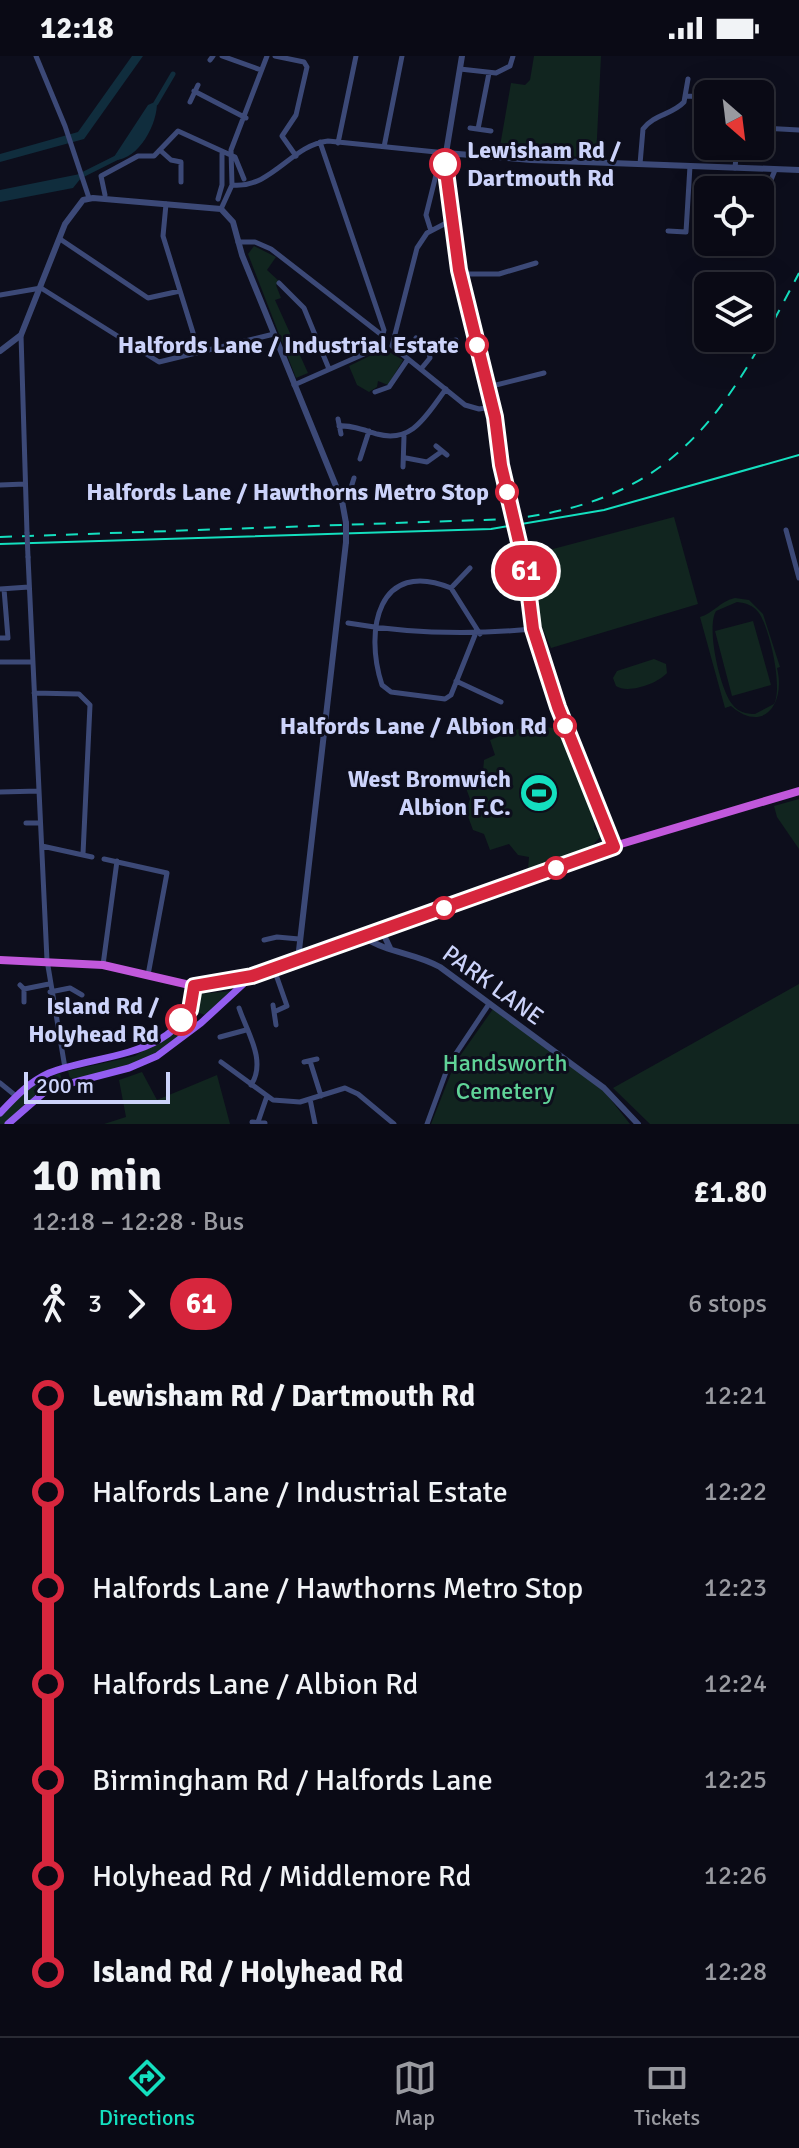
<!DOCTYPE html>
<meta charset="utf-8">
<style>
:root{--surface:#0a0a15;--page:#13131e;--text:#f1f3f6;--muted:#999aa0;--line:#2a2b34;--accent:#14dfbf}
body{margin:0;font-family:Signika,sans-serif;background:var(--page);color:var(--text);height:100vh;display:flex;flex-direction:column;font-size:30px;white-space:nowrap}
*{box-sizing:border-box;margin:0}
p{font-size:26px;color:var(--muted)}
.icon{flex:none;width:44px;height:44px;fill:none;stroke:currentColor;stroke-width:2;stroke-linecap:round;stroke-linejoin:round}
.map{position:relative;height:1068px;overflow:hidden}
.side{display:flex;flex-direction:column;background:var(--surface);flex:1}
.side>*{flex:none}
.badge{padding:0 16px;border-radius:26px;font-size:28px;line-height:52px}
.needle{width:52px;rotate:152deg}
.controls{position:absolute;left:694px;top:24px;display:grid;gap:16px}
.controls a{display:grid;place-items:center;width:80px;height:80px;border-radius:12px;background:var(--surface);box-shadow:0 8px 32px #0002,0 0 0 2px var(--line);font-size:40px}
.scale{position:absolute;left:24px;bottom:20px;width:146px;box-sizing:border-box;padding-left:8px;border:4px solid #ccd3fa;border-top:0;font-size:22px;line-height:28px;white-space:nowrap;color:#ccd3fa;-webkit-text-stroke:6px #0d0e1c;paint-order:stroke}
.map>.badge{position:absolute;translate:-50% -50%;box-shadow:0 0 0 4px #fff}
.legs{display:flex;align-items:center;gap:12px;height:88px;padding:0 32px;font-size:26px}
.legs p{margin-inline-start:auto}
.headline{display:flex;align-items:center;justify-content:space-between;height:136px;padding:0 32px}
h1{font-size:44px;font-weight:800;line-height:60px}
ul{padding:0 32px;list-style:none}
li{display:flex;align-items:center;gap:28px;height:96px;font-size:30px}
li i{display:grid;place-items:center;width:12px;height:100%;margin:0 10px;background:currentColor}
li i::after{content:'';width:20px;height:20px;margin:-10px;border:6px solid;border-radius:50%;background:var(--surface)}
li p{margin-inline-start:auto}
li:first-child i{background:linear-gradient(#0000 50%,currentColor 0)}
li:last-child i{background:linear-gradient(currentColor 50%,#0000 0)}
.status{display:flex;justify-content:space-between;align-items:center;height:56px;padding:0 40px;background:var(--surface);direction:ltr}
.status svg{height:22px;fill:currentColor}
.tabs{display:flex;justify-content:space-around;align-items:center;height:112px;border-top:2px solid var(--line);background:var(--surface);font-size:22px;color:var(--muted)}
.tabs a{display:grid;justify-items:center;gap:4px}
.tabs .active{color:var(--accent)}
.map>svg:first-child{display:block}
.green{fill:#11251f;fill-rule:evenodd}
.water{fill:#102d3d}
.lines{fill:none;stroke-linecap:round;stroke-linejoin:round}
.canal{stroke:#102d3d;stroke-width:5}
.minor{stroke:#3c4977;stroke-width:5}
.tertiary{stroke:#3c4977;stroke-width:6}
.primary{stroke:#935df0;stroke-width:7}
.trunk{stroke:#c158db;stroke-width:8}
.tram{stroke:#14dfbf;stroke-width:2}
.rail{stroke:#14dfbf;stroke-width:2;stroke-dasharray:12 10;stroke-linecap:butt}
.minor-bridge{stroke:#3c4977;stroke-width:5}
.tertiary-bridge{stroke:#3c4977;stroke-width:6}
.line-1-casing{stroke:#fff;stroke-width:18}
.line-1{stroke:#d7263d;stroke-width:12}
.stop-1-dot{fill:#fff;stroke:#d7263d;stroke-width:4}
.labels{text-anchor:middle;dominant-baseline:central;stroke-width:6;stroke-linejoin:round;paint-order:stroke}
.stop-label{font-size:24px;font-weight:bold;fill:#ccd3fa;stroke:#0d0e1c;text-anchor:end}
.poi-label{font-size:24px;font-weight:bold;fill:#ccd3fa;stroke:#0d0e1c;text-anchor:end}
.street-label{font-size:24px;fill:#ccd3fa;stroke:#0d0e1c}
.park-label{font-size:24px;fill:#60d398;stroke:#0d0e1c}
</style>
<div class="status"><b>12:18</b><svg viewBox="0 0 49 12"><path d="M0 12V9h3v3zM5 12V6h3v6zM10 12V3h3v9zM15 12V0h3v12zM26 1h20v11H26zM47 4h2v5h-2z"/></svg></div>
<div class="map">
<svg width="799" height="1068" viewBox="0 0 799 1068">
<rect width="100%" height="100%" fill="#0d0e1c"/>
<path class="green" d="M534,0h67l-5,102 -97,-6 12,-69 14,2 5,-5z
M254,190l22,11 -9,13 13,12 -4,3 5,13 -6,2 33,73 -12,5 -48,-124z
M384,293l19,11 -15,25 -10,-4 -1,6 -8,5 -12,-7 -8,-19z
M674,461l24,87 -147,44 -11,-26 -6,-68z
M735,542l14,2 14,14 17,53 -3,1c9,36 -14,66 -46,38l-6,2 -25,-91c14,-4 20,-16 35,-19zM737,546c9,1 16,3 22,11 11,16 24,75 15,91l-19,10c-9,0 -17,-2 -23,-10 -12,-15 -26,-76 -16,-93z
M753,565l18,64 -39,11 -17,-65z
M654,603l12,5 1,9c-10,11 -39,21 -51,13l-3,-8 4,-7z
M544,663l3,8 11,2 7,8 30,75 -1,17 9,5 -14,15 -61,20 1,-12 -11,-2 -9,-11 -19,6 -6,-16 -11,-4 -7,-19 4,-12 -7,-19 20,-8 1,-12 11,-5 -5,-15z
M799,743v50l-22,-32 -3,-11z
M799,928v140h-149l-37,-36z
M232,935l-27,24 -8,-3 2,-18z
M493,953l111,82 26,33h-199l24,-61z
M184,968l1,5c-27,35 -74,42 -115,50l-2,-8 67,-15z
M142,1016l15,28 60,-25 13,49h-126l22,-7 -7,-37z
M60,1017l2,8 -22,10 -35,33h-5v-8l28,-28z"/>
<path class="water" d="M132,0h11l-59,83 -84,23v-8l78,-22z
M157,45c1,23 -19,61 -45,59l36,-55z
M85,117l-12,15 -73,14v-12z"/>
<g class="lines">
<path class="canal" d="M156,47l17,-29
M80,120l38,-19"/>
<path class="minor" d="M36,0l29,70 24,72
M222,0l39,14
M275,0l29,6 3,5 -11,48 -14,21 14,20
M210,4l3,-4
M460,13l36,4 14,-7 3,-10
M194,35l52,27
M687,40l15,1
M190,46l8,-17
M470,72l21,3
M760,72l39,2
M478,73l11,-56
M338,87l18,-87
M384,91l18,-91
M161,95l10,9 10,2v20
M640,108l3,-35c11,-15 29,-14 41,-27l4,-23
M735,112l2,-22
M232,129l-1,-35 36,-94
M105,139l-4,-19 37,-20h16l24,-25 57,26 9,22
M218,143l4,-14v-31
M166,148l-3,32 36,116
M760,151l15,-37
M221,153l11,-24c40,4 59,-40 96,-44l118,12
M450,165l-23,12 -10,15 -25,98 73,59 14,4 13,-2
M431,175l-5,-16 12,-48
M668,175l18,1 4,-66
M60,183l88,59 32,-7
M238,186h17l16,7 112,87
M460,218h39l37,-11
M279,227l25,25 25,61
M0,239l41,-7 118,74 115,-28
M21,279l6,198
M416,282l12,9 2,11 -9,11
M428,291l28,-7
M294,329l79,-35 8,-8 3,-12 -64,-188
M488,331l56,-14
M375,336l14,-5 19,-28
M338,363l3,15
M339,370c12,-1 26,4 38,8 36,10 50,-20 69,-45
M436,390l11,9
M406,402l21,4 14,-10
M360,403l9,-28
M403,411l1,-31
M0,429l25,-1
M342,445l7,-7 5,-16
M786,474l13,48
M28,501l19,403 18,108
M451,532l19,-20
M0,533l29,-2
M348,567c63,11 122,12 185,6
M475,579l-24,60 -6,4 -54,-7 -9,-7c-18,-55 -4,-127 69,-97l29,46
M0,582h8l-4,-49
M0,606h33
M456,625l45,21
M34,637l45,1 11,11 -7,149
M0,736l39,-1
M26,767h14
M42,790l50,11
M104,803l63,14 -19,102
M264,884l13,-3 22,2
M103,909l14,-104
M274,913l13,37 -11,5
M20,929l4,4v13
M24,933l25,-5
M50,936l20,-4 12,7
M273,949l3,20
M239,952c8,24 28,53 12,77
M220,981l26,-7
M310,1005l11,35
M221,1006l52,38 27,2 45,-14 13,6 36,30
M304,1006l13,-3
M0,1027l16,13
M310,1043l5,25
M252,1066l13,1
M258,1066l9,-26
M427,1068l22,-60 40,-60"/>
<path class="tertiary" d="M462,0l-16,97 4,68 15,75 35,135 11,77
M446,97l85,7 268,10
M0,295l21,-16 44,-111 18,-24 10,-2 128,11 12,13 9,33 100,246 4,22
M496,372l6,40
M518,481l15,92 12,41 69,177
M382,875l8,17
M364,881c23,16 52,16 76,30l164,121 34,36
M298,903l48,-417"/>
<path class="primary" d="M0,1057c15,-16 29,-31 49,-40 48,-20 139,-14 145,-87
M8,1068l40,-35 81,-21 28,-12 44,-33 51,-47"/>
<path class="trunk" d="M0,904l103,5 91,21 35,-3 392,-139 178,-53"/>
<path class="tram" d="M0,488l491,-15 113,-19 195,-55"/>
<path class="rail" d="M0,481l510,-18c170,-19 217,-109 289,-246"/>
<path class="minor-bridge" d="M27,477l1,24"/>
<path class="tertiary-bridge" d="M511,452l7,29
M346,467v19"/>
</g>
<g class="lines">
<g class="line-1-casing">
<path id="line-1" d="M181,964l9,-10 4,-24 58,-10 362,-129 -56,-140 -25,-78 -7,-57 -25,-107 -6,-48 -36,-147 -14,-106"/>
</g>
<use href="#line-1" class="line-1"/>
</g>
<defs>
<g id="stadium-disc" transform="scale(2)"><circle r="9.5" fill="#14dfbf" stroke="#0d0e1c"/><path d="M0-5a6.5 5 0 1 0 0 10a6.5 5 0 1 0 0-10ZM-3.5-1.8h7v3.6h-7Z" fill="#111"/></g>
</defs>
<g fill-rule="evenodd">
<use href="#stadium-disc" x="539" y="737"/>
</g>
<g class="stop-1-dot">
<circle cx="445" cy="108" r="14"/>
<circle cx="477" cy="289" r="10"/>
<circle cx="507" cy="436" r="10"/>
<circle cx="565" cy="670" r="10"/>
<circle cx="556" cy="812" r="10"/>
<circle cx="444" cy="852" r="10"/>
<circle cx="181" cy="964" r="14"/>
</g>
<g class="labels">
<g class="stop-label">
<text x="467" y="94" text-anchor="start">Lewisham Rd /<tspan x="467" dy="28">Dartmouth Rd</tspan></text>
<text x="459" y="289">Halfords Lane / Industrial Estate</text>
<text x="489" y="436">Halfords Lane / Hawthorns Metro Stop</text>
<text x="547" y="670">Halfords Lane / Albion Rd</text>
<text x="159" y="950">Island Rd /<tspan x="159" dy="28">Holyhead Rd</tspan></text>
</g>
<g class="poi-label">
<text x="511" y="723">West Bromwich<tspan x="511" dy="28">Albion F.C.</tspan></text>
</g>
<g class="street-label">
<text transform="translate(493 929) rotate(36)">PARK LANE</text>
</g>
<g class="park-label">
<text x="505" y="1007">Handsworth<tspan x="505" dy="28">Cemetery</tspan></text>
</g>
</g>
</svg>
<div class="controls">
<a><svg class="needle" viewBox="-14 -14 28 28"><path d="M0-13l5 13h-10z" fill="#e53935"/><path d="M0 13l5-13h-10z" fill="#999aa0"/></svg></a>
<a><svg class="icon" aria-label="locate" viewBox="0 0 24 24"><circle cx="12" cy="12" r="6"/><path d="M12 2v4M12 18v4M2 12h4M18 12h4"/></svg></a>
<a><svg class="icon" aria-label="layers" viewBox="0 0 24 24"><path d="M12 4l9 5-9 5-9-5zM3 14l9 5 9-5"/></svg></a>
</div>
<div class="scale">200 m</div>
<b class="badge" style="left:526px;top:515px;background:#d7263d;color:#fff">61</b>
</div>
<section class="side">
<div class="headline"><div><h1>10 min</h1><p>12:18 – 12:28 · Bus</p></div><b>£1.80</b></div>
<div class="legs"><svg class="icon" aria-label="walk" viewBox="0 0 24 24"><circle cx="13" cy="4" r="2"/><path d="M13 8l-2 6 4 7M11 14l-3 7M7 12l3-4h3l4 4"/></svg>3<svg class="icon" aria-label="forward" viewBox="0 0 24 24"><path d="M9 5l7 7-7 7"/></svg><b class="badge" style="background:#d7263d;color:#fff">61</b><p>6 stops</p></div>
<ul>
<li><i style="color:#d7263d"></i><b>Lewisham Rd / Dartmouth Rd</b><p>12:21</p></li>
<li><i style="color:#d7263d"></i><span>Halfords Lane / Industrial Estate</span><p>12:22</p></li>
<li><i style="color:#d7263d"></i><span>Halfords Lane / Hawthorns Metro Stop</span><p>12:23</p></li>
<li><i style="color:#d7263d"></i><span>Halfords Lane / Albion Rd</span><p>12:24</p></li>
<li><i style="color:#d7263d"></i><span>Birmingham Rd / Halfords Lane</span><p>12:25</p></li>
<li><i style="color:#d7263d"></i><span>Holyhead Rd / Middlemore Rd</span><p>12:26</p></li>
<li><i style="color:#d7263d"></i><b>Island Rd / Holyhead Rd</b><p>12:28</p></li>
</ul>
</section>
<nav class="tabs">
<a class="active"><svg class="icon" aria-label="directions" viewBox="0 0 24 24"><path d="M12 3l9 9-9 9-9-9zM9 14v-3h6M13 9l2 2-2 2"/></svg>Directions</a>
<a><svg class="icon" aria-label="map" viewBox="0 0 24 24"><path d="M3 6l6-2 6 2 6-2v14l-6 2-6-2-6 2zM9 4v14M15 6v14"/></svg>Map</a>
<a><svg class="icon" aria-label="tickets" viewBox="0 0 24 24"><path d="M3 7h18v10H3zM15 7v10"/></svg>Tickets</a>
</nav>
